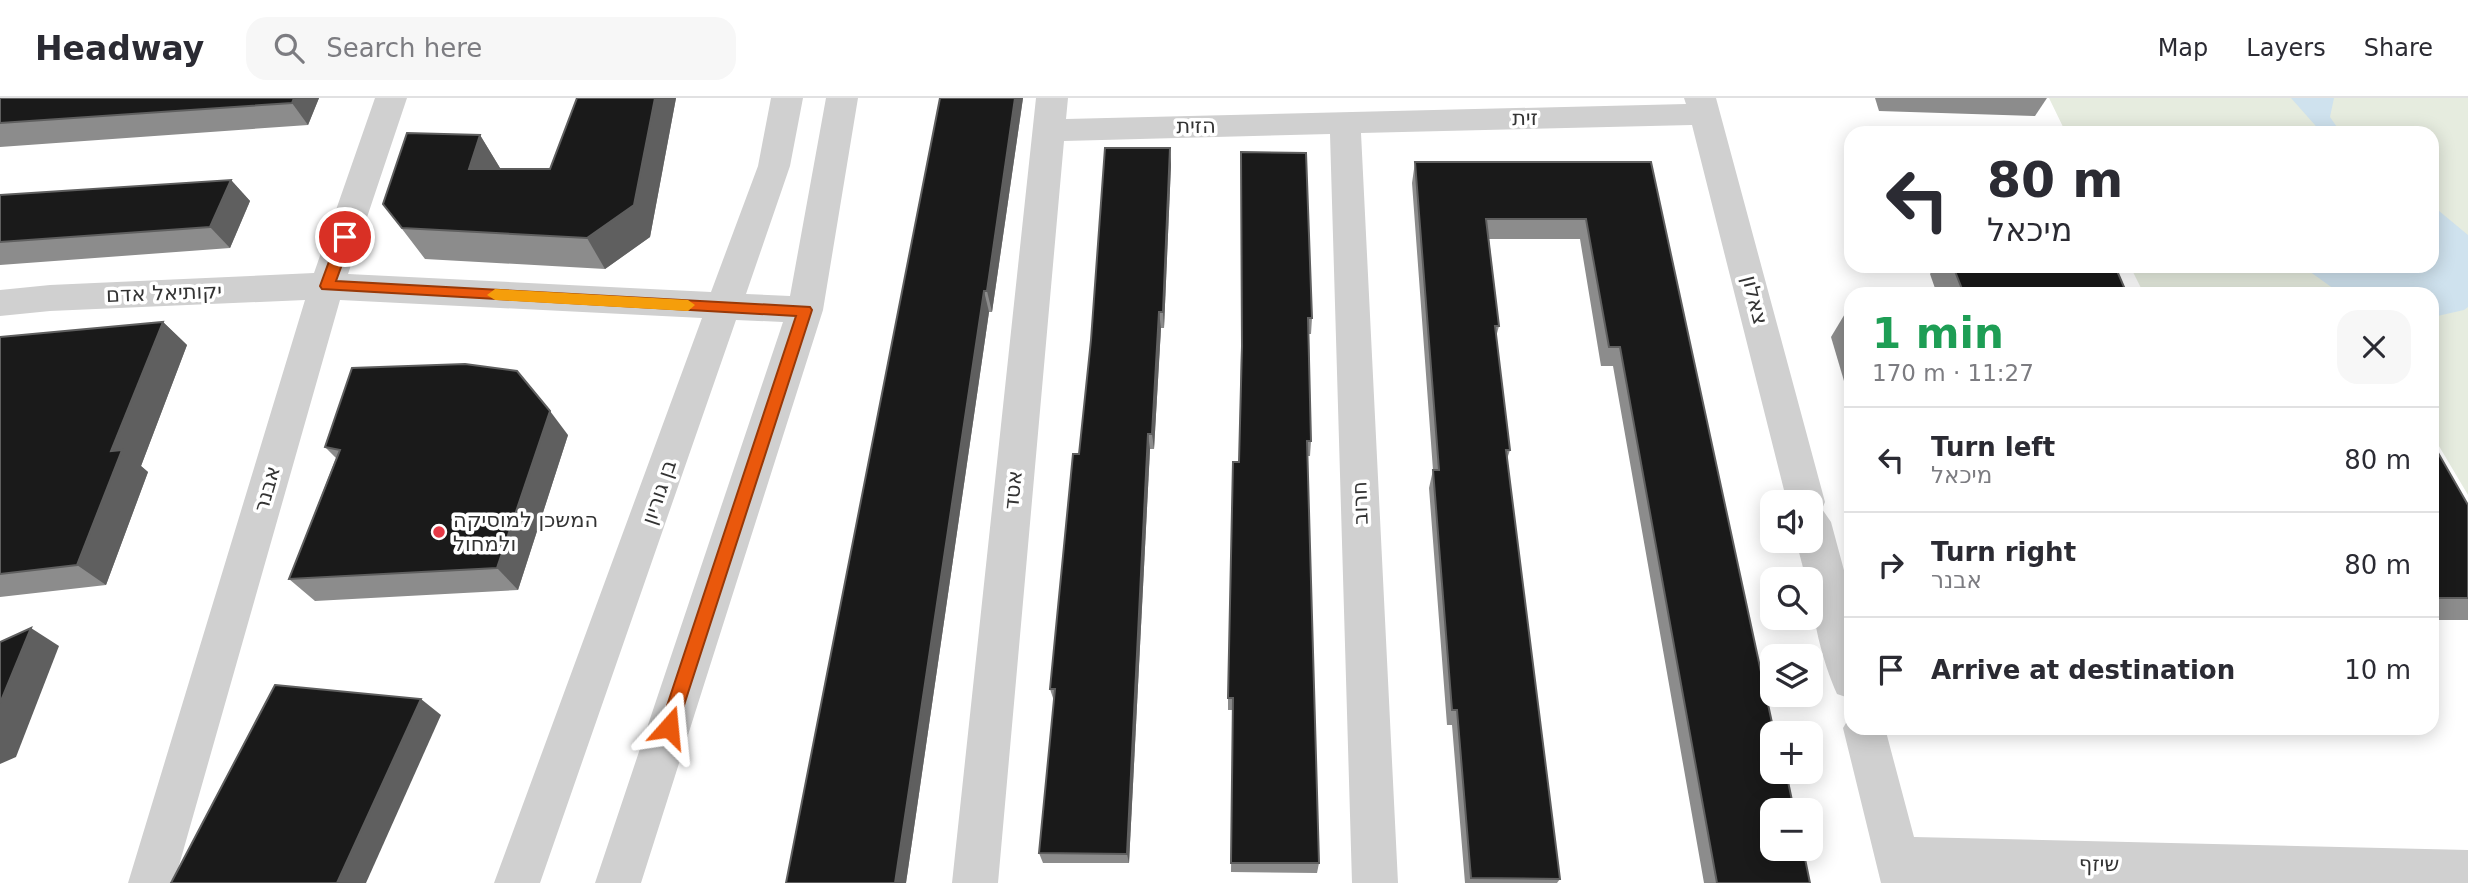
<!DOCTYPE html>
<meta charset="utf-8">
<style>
body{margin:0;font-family:"DejaVu Sans",Heebo,sans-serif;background:#f7f7f7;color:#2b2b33;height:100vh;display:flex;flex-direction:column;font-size:26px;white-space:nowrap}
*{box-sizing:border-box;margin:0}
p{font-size:23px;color:#7c7c81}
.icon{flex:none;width:38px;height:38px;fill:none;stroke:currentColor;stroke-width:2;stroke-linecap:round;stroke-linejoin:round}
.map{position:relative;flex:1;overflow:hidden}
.details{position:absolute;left:1844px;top:189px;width:595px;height:448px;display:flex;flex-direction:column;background:#fff;border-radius:21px;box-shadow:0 4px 18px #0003}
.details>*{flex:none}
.hud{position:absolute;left:1844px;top:28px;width:595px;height:147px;border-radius:21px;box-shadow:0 4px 18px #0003;background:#fff;color:#2b2b33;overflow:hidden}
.tools{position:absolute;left:1760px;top:392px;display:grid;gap:14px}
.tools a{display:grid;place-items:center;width:63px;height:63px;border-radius:14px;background:#fff;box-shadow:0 4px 18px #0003;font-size:35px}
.pin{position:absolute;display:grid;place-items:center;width:60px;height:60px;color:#fff;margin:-30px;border:4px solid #fff;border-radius:50%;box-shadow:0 2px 7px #0007}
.me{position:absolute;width:77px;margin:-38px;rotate:18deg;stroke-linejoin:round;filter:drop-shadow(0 0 5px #0008)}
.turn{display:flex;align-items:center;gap:24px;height:147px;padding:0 28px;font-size:32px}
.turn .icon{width:91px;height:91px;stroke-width:2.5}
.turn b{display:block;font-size:49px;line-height:60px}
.round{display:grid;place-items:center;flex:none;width:74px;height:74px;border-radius:21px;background:#f7f7f7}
.summary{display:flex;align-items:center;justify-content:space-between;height:119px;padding:0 28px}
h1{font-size:42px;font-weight:700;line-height:52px;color:#1e9e55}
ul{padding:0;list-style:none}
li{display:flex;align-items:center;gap:21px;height:105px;padding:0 28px;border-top:2px solid #e1e1e2}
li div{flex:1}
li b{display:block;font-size:26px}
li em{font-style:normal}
header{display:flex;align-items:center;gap:42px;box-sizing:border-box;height:98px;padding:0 35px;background:#fff;border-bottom:2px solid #e1e1e2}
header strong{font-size:33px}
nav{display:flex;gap:38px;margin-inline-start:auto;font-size:24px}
.search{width:490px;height:63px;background:#f7f7f7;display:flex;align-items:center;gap:18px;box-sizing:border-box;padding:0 24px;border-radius:21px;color:#7c7c81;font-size:26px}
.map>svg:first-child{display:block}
.green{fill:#e6ecdf}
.water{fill:#cfe2ee}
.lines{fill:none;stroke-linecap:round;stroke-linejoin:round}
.minor{fill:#d0d0d0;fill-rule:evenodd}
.wall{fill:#8c8c8c}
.shaded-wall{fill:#5f5f5f}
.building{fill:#1a1a1a;stroke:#5f5f5f;stroke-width:2}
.route{fill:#ea580c;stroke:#983908;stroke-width:2}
.slow{fill:#f59e0b}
.poi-dot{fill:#e63946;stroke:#fff;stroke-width:2.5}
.labels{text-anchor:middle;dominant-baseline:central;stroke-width:7;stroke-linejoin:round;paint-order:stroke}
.street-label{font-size:21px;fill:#333;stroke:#fff}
.poi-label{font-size:21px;fill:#333;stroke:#fff;text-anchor:start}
</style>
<header>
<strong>Headway</strong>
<div class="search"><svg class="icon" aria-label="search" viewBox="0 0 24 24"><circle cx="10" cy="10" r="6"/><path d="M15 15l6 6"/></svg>Search here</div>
<nav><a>Map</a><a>Layers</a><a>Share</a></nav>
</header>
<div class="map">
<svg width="2468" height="785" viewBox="0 0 2468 785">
<rect width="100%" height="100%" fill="#fff"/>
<polygon class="green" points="2049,0 2468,0 2468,397 2433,338 2432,196 2144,196 2130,168 2432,168 2432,35 2066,35"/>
<g class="water">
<polygon points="2291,0 2334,0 2330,19 2341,35 2322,35"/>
<polygon points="2433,108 2468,137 2468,209 2464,212 2433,219 2432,196 2341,196 2302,168 2432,168"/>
</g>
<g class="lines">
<g class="minor">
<polygon points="375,0 407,0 348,176 711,194 758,68 771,0 803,0 790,68 746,196 790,198 826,0 858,0 823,212 641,785 595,785 783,224 736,222 540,785 494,785 702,220 340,202 174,785 128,785 305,202 50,213 0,218 0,192 50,187 314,175"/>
<path d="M 1036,0 L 1068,0 L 1066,21 L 1686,6 L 1684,0 L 1716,0 L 1825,404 L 1822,411 L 1831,424 L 1852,502 L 1852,601 L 1837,596 C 1822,562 1811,518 1811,481 L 1806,481 L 1796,443 L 1811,443 L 1811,404 L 1787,404 L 1692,27 L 1361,35 L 1398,785 L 1352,785 L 1330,36 L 1064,43 L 998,785 L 952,785 Z"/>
<polygon points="1852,615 1852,630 1885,630 1914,739 2468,752 2468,785 1881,785 1843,630"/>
</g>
</g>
<g class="wall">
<polygon points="0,0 319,0 308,27 0,49"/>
<polygon points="577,0 676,0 650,139 605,171 425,161 383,106 480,37 500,70 500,71 550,71"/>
<polygon points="940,0 1023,0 992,214 989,214 906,785"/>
<polygon points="1875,0 2047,0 2035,18 1879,13"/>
<polygon points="1170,50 1171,67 1164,230 1161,230 1154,351 1150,351 1129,765 1043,765 1039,755 1054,603 1050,591 1079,356"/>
<polygon points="1241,54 1312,220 1311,236 1309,236 1311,343 1310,358 1307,358 1319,765 1317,775 1231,774 1233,612 1228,612 1228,600 1239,364 1241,253"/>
<polygon points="1415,64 1651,64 1774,634 1810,785 1704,785 1613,268 1601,268 1580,141 1489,141 1499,228 1496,239 1510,352 1507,361 1560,781 1557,785 1465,785 1452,627 1447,627 1429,390 1433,372 1412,85"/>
<polygon points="231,82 250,103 230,150 0,167 0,97"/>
<polygon points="1935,168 2115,168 2127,196 1937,196 1930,176"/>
<polygon points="1846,214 1852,214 1852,310 1831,239"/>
<polygon points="163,224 187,247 141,368 148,374 106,487 0,499 0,239"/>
<polygon points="568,337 518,492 315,503 289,481 336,360 325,349"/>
<polygon points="2432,346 2468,407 2468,522 2432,522"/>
</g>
<g class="shaded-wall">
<polygon points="294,0 319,0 308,27 292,5"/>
<polygon points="655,0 676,0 650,139 605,171 587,140"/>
<polygon points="1015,0 1023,0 992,214 987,193"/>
<polygon points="480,37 500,70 490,103 469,71"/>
<polygon points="1170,50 1171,67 1164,230 1163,214"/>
<polygon points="231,82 250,103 230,150 210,129"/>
<polygon points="984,193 989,214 906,785 895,785"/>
<polygon points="1159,214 1161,230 1154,351 1152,336"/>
<polygon points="163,224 187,247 141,368 148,374 106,487 77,467 111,353"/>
<polygon points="550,313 568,337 518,492 497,470"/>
<polygon points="1148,336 1150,351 1129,765 1127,756"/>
<polygon points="31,530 59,548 16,659 0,666 0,605"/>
<polygon points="421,601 441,617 366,785 337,785"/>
</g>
<g class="building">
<polygon points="0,0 294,0 292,5 0,25"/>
<polygon points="577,0 655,0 634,107 587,140 402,130 383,106 407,35 480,37 469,71 550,71"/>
<polygon points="940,0 1015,0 987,193 984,193 895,785 786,785"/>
<polygon points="1105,50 1170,50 1163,214 1159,214 1152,336 1148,336 1127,756 1039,755 1055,591 1050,591 1073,356 1079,356 1091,242"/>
<polygon points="1241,54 1306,55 1312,220 1308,220 1311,343 1307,343 1319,765 1231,765 1233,600 1228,600 1233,364 1239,364 1242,248"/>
<polygon points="1415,64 1651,64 1774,634 1777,634 1777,635 1773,635 1773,674 1786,674 1794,712 1773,712 1773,751 1803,751 1810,785 1717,785 1620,249 1609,249 1586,121 1486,121 1499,228 1495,228 1510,352 1506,352 1560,781 1471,780 1457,612 1452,612 1433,372 1439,372"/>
<polygon points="231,82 210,129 0,144 0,97"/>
<polygon points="1953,168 2115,168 2127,196 1964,196"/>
<polygon points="1846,214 1852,214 1852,232"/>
<polygon points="163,224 111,353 122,352 77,467 0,476 0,239"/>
<polygon points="465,266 517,273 550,313 497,470 289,481 340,352 325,349 352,270"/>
<polygon points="2433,346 2468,407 2468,500 2432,500"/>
<polygon points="31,530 0,605 0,544"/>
<polygon points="275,587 421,601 337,785 171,785"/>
</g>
<polygon class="route" points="345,134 352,139 336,183 810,209 812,212 675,635 669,637 663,635 660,629 796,218 322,191 320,188 338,139"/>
<polygon class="slow" points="495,191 688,202 695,207 688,213 495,202 487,197"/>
<circle class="poi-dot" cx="439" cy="434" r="7"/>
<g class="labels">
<g class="street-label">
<text transform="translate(1525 20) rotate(-1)">זית</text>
<text transform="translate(1196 28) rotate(-1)">הזית</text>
<text transform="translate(164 195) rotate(-2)">יקותיאל אדם</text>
<text transform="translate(1755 202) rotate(76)">צאלון</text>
<text transform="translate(267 391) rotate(-74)">אבנר</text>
<text transform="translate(1013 392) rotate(-84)">אטד</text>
<text transform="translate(659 394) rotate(-71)">בן גוריון</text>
<text transform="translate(1360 405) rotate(-92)">חרוב</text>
<text transform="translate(2099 766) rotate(1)">שיזף</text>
</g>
<g class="poi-label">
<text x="453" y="422">המשכן למוסיקה<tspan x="453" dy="24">ולמחול</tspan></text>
</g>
</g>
</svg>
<div class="tools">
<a><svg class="icon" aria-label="sound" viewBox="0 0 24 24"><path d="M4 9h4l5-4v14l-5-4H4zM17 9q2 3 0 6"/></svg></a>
<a><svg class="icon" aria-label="search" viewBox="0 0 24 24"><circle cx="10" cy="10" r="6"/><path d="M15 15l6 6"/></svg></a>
<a><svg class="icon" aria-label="layers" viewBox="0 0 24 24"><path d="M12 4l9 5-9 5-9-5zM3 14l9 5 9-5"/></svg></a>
<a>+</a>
<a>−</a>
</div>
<div class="pin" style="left:345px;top:139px;background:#d93025"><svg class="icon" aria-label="arrive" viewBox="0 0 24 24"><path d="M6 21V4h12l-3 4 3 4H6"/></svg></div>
<svg class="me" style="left:669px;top:629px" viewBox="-20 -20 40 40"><path d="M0-17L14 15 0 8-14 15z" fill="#ea580c" stroke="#fff" stroke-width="4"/></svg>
<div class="hud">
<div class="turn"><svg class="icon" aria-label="left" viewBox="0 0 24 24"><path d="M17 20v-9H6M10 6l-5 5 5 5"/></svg><div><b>80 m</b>מיכאל</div></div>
</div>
<section class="details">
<div class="summary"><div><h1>1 min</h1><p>170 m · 11:27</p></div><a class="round"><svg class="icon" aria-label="close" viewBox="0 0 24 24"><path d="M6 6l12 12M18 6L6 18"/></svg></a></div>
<ul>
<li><svg class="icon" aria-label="left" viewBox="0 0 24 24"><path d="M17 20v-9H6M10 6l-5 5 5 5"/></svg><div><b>Turn left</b><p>מיכאל</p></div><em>80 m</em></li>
<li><svg class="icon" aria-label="right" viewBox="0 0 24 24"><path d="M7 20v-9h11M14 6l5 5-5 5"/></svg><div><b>Turn right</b><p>אבנר</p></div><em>80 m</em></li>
<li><svg class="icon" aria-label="arrive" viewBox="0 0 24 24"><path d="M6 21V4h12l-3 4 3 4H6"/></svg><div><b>Arrive at destination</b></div><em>10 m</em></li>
</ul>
</section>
</div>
